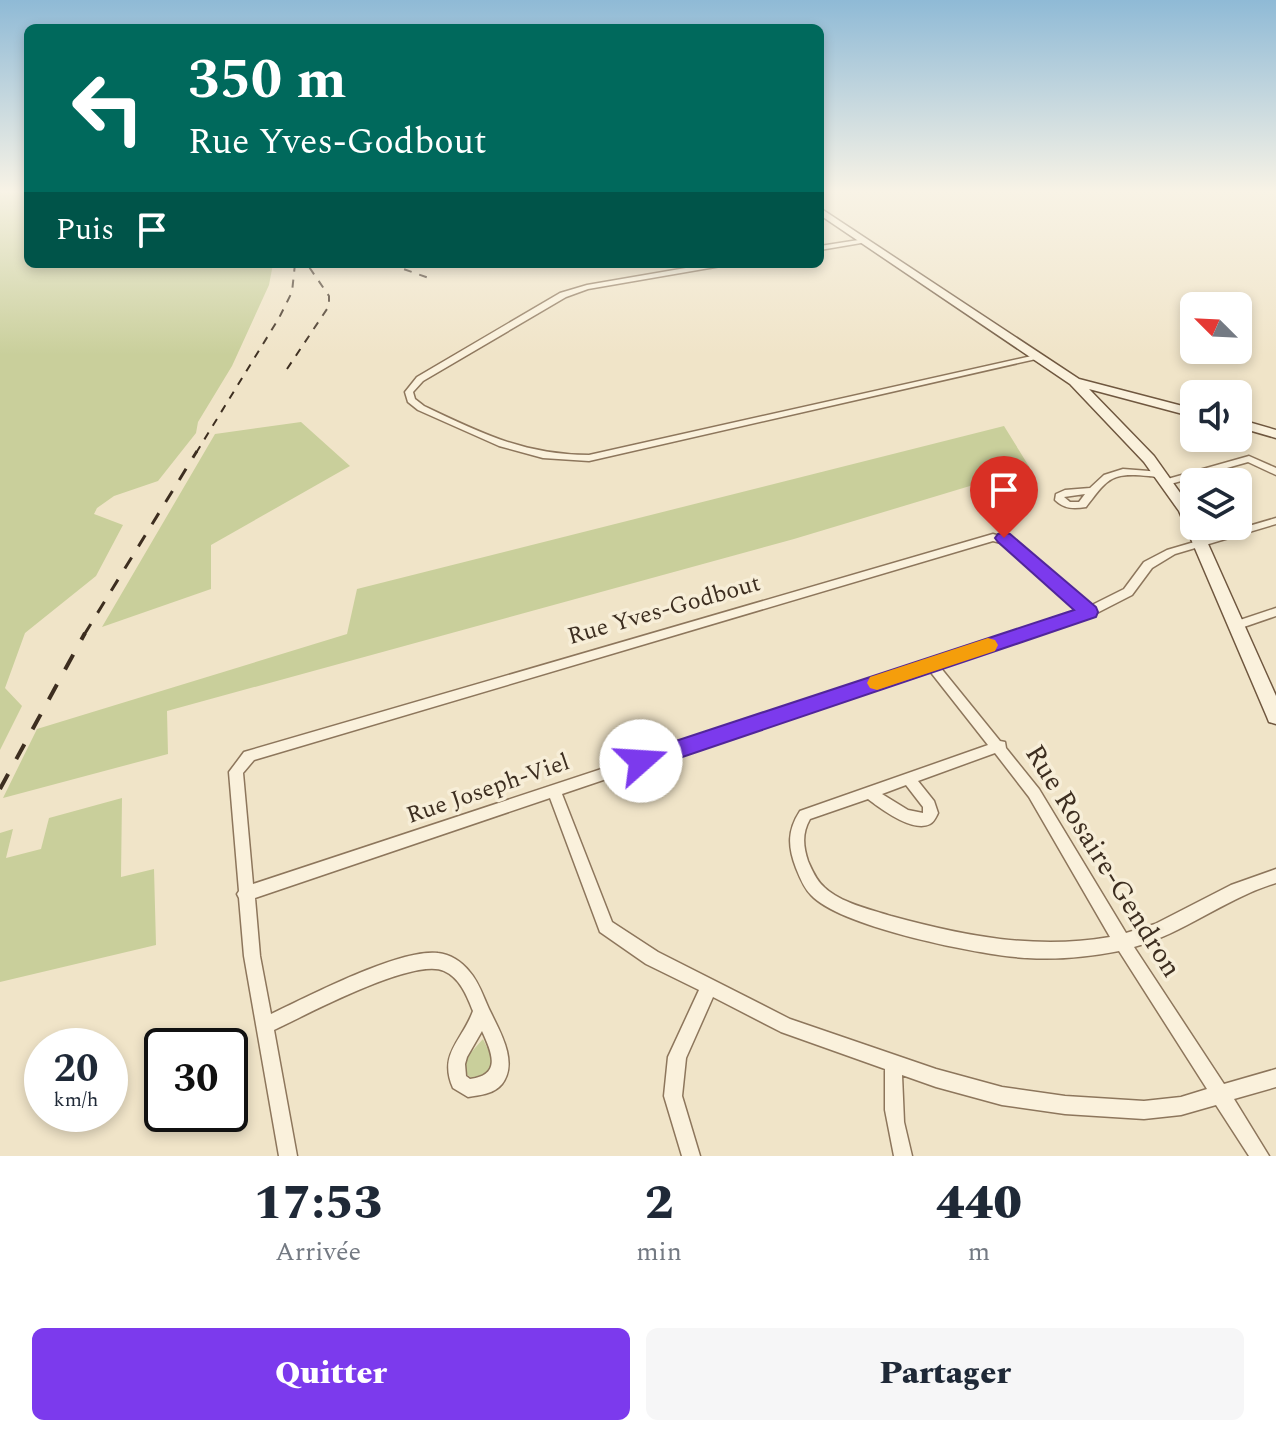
<!DOCTYPE html>
<html lang="fr">
<meta charset="utf-8">
<style>
body{margin:0;font-family:Spectral,serif;background:#f6f6f7;color:#1f2937;height:100vh;display:flex;flex-direction:column;font-size:30px;white-space:nowrap}
*{box-sizing:border-box;margin:0}
p{font-size:26px;color:#747a83}
.icon{flex:none;width:44px;height:44px;fill:none;stroke:currentColor;stroke-width:2;stroke-linecap:round;stroke-linejoin:round}
.map{position:relative;height:1156px;overflow:hidden}
.side{display:flex;flex-direction:column;background:#fff;flex:1}
.side>*{flex:none}
.banner{position:absolute;left:24px;top:24px;width:800px;height:244px;border-radius:12px;box-shadow:0 4px 12px #0003;background:#00695c;color:#fff;overflow:hidden}
.needle{width:52px;rotate:294deg}
.fabs{position:absolute;left:1180px;top:292px;display:grid;gap:16px}
.fabs a{display:grid;place-items:center;width:72px;height:72px;border-radius:12px;background:#fff;box-shadow:0 4px 12px #0003;font-size:40px}
.speed{position:absolute;left:24px;top:1028px;display:flex;gap:16px;font-size:40px;font-weight:700;text-align:center}
.speed>*{display:grid;place-content:center;width:104px;height:104px;border-radius:50%;background:#fff;box-shadow:0 4px 12px #0003;line-height:1}
.speed small{font-size:20px;font-weight:400}
.speed .limit{border:4px solid #111;border-radius:12px;background:#fff;color:#111}
.pin{position:absolute;display:grid;place-items:center;width:68px;height:68px;color:#fff;margin:-82px -34px;border-radius:50% 50% 50% 0;rotate:-45deg;box-shadow:0 0 8px #0007}
.pin .icon{rotate:45deg}
.me{position:absolute;width:88px;margin:-44px;rotate:71deg;stroke-linejoin:round;filter:drop-shadow(0 0 6px #0008)}
.turn{display:flex;align-items:center;gap:28px;height:168px;padding:0 32px;font-size:36px}
.turn .icon{width:104px;height:104px;stroke-width:2.5}
.turn b{display:block;font-size:56px;line-height:68px}
.then{display:flex;align-items:center;height:76px;padding:0 32px;background:#0003;gap:16px;font-size:30px}
.eta{display:flex;justify-content:space-evenly;align-items:center;height:136px;text-align:center}
.eta b{font-size:48px;font-weight:800;line-height:56px}
.button{display:flex;gap:16px;margin-top:auto;padding:16px 32px}
.button a{flex:1;height:92px;border-radius:12px;background:#7c3aed;color:#fff;font-size:32px;font-weight:800;line-height:92px;text-align:center}
.button a+a{background:#f6f6f7;color:#1f2937}
.map>svg:first-child{display:block}
.green{fill:#c9cf9b}
.lines{fill:none;stroke-linecap:round;stroke-linejoin:round}
.street-casing{stroke:#8d765c;stroke-width:3}
.secondary-casing{stroke:#6f573f;stroke-width:3}
.street{fill:#faf1dc;fill-rule:evenodd}
.secondary{fill:#faf1dc;fill-rule:evenodd}
.rail-far2{stroke:#3d2e20;stroke-width:2;stroke-dasharray:8 8;stroke-linecap:butt}
.rail-far1{stroke:#3d2e20;stroke-width:3;stroke-dasharray:13 13;stroke-linecap:butt}
.rail{stroke:#3d2e20;stroke-width:4;stroke-dasharray:17 17;stroke-linecap:butt}
.route{fill:#7c3aed;stroke:#51269a;stroke-width:2}
.slow{fill:#f59e0b}
.labels{text-anchor:middle;dominant-baseline:central;stroke-width:7;stroke-linejoin:round;paint-order:stroke}
.street-label{font-size:24px;fill:#3d2e20;stroke:#f7eed8}
.near-street-label{font-size:28px;fill:#3d2e20;stroke:#f7eed8}
</style>
<div class="map">
<svg width="1276" height="1156" viewBox="0 0 1276 1156">
<rect width="100%" height="100%" fill="#f0e4c8"/>
<g class="green">
<polygon points="0,193 28,193 28,264 273,264 269,285 232,366 198,422 196,433 158,481 114,496 97,508 94,514 123,525 96,576 25,633 5,688 22,706 0,750"/>
<polygon points="301,422 350,466 211,545 211,589 102,627 215,434"/>
<polygon points="1004,426 1030,468 794,539 167,711 168,754 3,798 37,729 347,634 357,589"/>
<polygon points="122,798 121,877 154,869 156,945 0,982 0,833 13,829 6,858 41,849 49,818"/>
<polygon points="483,1039 493,1060 490,1072 474,1080 464,1072 466,1058"/>
</g>
<g class="lines">
<g class="street-casing">
<g id="street">
<polygon points="865,239 867,240 867,242 820,250 820,246"/>
<path d="M 709,264 L 724,264 L 721,266 L 588,289 L 566,297 L 423,381 L 413,392 L 415,399 L 424,406 C 481,433 524,455 589,455 L 1036,355 L 1040,357 L 1036,359 L 589,461 L 543,458 L 499,446 L 418,410 L 408,402 L 405,392 L 417,377 L 560,293 L 587,285 Z"/>
<polygon points="1249,456 1276,468 1276,475 1248,462 1167,485 1162,482 1164,480"/>
<path d="M 1123,469 L 1162,472 L 1167,475 C 1160,478 1157,477 1149,476 C 1111,472 1108,478 1086,507 C 1074,509 1064,509 1055,500 L 1056,494 L 1065,490 L 1090,488 L 1104,475 ZM 1085,494 L 1079,502 L 1070,502 L 1064,497 Z"/>
<path d="M 1276,518 L 1276,524 L 1175,554 L 1152,568 L 1132,595 L 1093,615 L 940,667 L 1000,741 L 1005,742 L 1006,748 L 1039,789 L 1126,933 L 1155,924 L 1231,885 L 1276,869 L 1276,883 C 1226,898 1185,933 1134,947 L 1224,1084 L 1276,1069 L 1276,1087 L 1234,1099 L 1269,1156 L 1249,1156 L 1216,1105 L 1181,1115 L 1144,1119 L 1065,1114 L 1002,1105 L 936,1087 L 902,1075 L 904,1122 L 912,1156 L 894,1156 L 885,1110 L 885,1069 L 781,1032 L 713,997 L 686,1058 L 682,1096 L 700,1156 L 682,1156 L 664,1096 L 668,1057 L 699,990 L 646,964 L 600,932 L 550,798 L 255,898 L 260,956 L 271,1014 C 307,997 400,948 438,953 C 450,954 462,962 469,971 C 479,982 483,996 489,1009 C 499,1030 519,1062 502,1084 C 494,1094 480,1095 468,1097 L 453,1088 C 438,1054 462,1041 473,1011 C 467,996 460,978 444,971 C 414,957 306,1015 274,1030 L 297,1156 L 279,1156 L 244,956 L 239,898 L 237,894 L 239,891 L 229,772 L 244,752 L 993,534 L 1017,541 L 1090,606 L 1124,589 L 1144,562 L 1167,550 ZM 993,541 L 1009,545 L 1080,611 L 253,884 L 243,773 L 254,760 ZM 929,670 L 988,745 L 800,811 C 787,831 788,847 796,868 C 800,878 804,888 811,895 C 840,927 983,956 1027,958 C 1058,960 1088,957 1119,951 L 1207,1089 L 1181,1097 L 1144,1101 L 1065,1096 L 1002,1087 L 936,1069 L 790,1019 L 658,952 L 612,922 L 562,794 ZM 995,753 L 1029,797 L 1110,937 C 1035,950 964,936 891,916 C 869,909 841,903 824,887 C 816,880 812,870 808,861 C 803,846 802,833 810,819 L 868,799 C 881,809 913,833 930,824 C 934,822 936,817 938,813 L 934,801 L 918,781 ZM 906,785 L 923,807 L 923,813 L 908,810 L 882,794 ZM 482,1031 C 492,1053 502,1075 470,1079 L 466,1076 L 465,1064 L 467,1057 Z"/>
<polygon points="1276,608 1276,616 1238,629 1234,628 1232,625 1234,622"/>
</g>
</g>
<g class="secondary-casing">
<g id="secondary">
<polygon points="820,208 1079,379 1194,409 1194,417 1089,389 1154,456 1193,511 1194,526 1200,526 1276,696 1276,724 1269,722 1267,717 1179,511 1144,462 1070,384 820,215"/>
<polygon points="1238,419 1276,430 1276,438 1238,427"/>
</g>
</g>
<use href="#street" class="street"/>
<use href="#secondary" class="secondary"/>
<g class="rail-far2">
<polyline points="389,264 429,278"/>
<polyline points="287,369 329,306 329,296 307,264"/>
<polyline points="196,453 279,318 292,292 295,264"/>
</g>
<polyline class="rail-far1" points="84,635 197,451"/>
<polyline class="rail" points="0,789 85,633"/>
</g>
<linearGradient id="sky" x2="0" y2="1"><stop stop-color="#8fbad6"/><stop offset="0.54" stop-color="#f8f3e6"/><stop offset="1" stop-color="#f8f3e6" stop-opacity="0"/></linearGradient>
<rect width="1276" height="355" fill="url(#sky)"/>
<polygon class="route" points="1004,533 1010,534 1096,607 1098,612 1096,617 641,771 633,768 630,761 633,755 1074,610 998,542 995,538 998,534"/>
<polygon class="slow" points="988,638 995,640 998,645 995,651 877,690 870,688 867,683 870,677"/>
<g class="labels">
<g class="street-label">
<text transform="translate(664 610) rotate(-16)">Rue Yves-Godbout</text>
<text transform="translate(488 789) rotate(-19)">Rue Joseph-Viel</text>
</g>
<g class="near-street-label">
<text transform="translate(1103 861) rotate(58)">Rue Rosaire-Gendron</text>
</g>
</g>
</svg>
<div class="fabs">
<a><svg class="needle" viewBox="-14 -14 28 28"><path d="M0-13l5 13h-10z" fill="#e53935"/><path d="M0 13l5-13h-10z" fill="#747a83"/></svg></a>
<a><svg class="icon" aria-label="sound" viewBox="0 0 24 24"><path d="M4 9h4l5-4v14l-5-4H4zM17 9q2 3 0 6"/></svg></a>
<a><svg class="icon" aria-label="layers" viewBox="0 0 24 24"><path d="M12 4l9 5-9 5-9-5zM3 14l9 5 9-5"/></svg></a>
</div>
<div class="speed"><div>20<small>km/h</small></div><div class="limit">30</div></div>
<div class="pin" style="left:1004px;top:538px;background:#d93025"><svg class="icon" aria-label="arrive" viewBox="0 0 24 24"><path d="M6 21V4h12l-3 4 3 4H6"/></svg></div>
<svg class="me" style="left:641px;top:761px" viewBox="-20 -20 40 40"><circle r="19" fill="#fff"/><path d="M0-13L10 11 0 6-10 11z" fill="#7c3aed"/></svg>
<div class="banner">
<div class="turn"><svg class="icon" aria-label="left" viewBox="0 0 24 24"><path d="M17 20v-9H6M10 6l-5 5 5 5"/></svg><div><b>350 m</b>Rue Yves-Godbout</div></div>
<div class="then">Puis<svg class="icon" aria-label="arrive" viewBox="0 0 24 24"><path d="M6 21V4h12l-3 4 3 4H6"/></svg></div>
</div>
</div>
<section class="side">
<div class="eta">
<div><b>17:53</b><p>Arrivée</p></div>
<div><b>2</b><p>min</p></div>
<div><b>440</b><p>m</p></div>
</div>
<div class="button"><a>Quitter</a><a>Partager</a></div>
</section>
